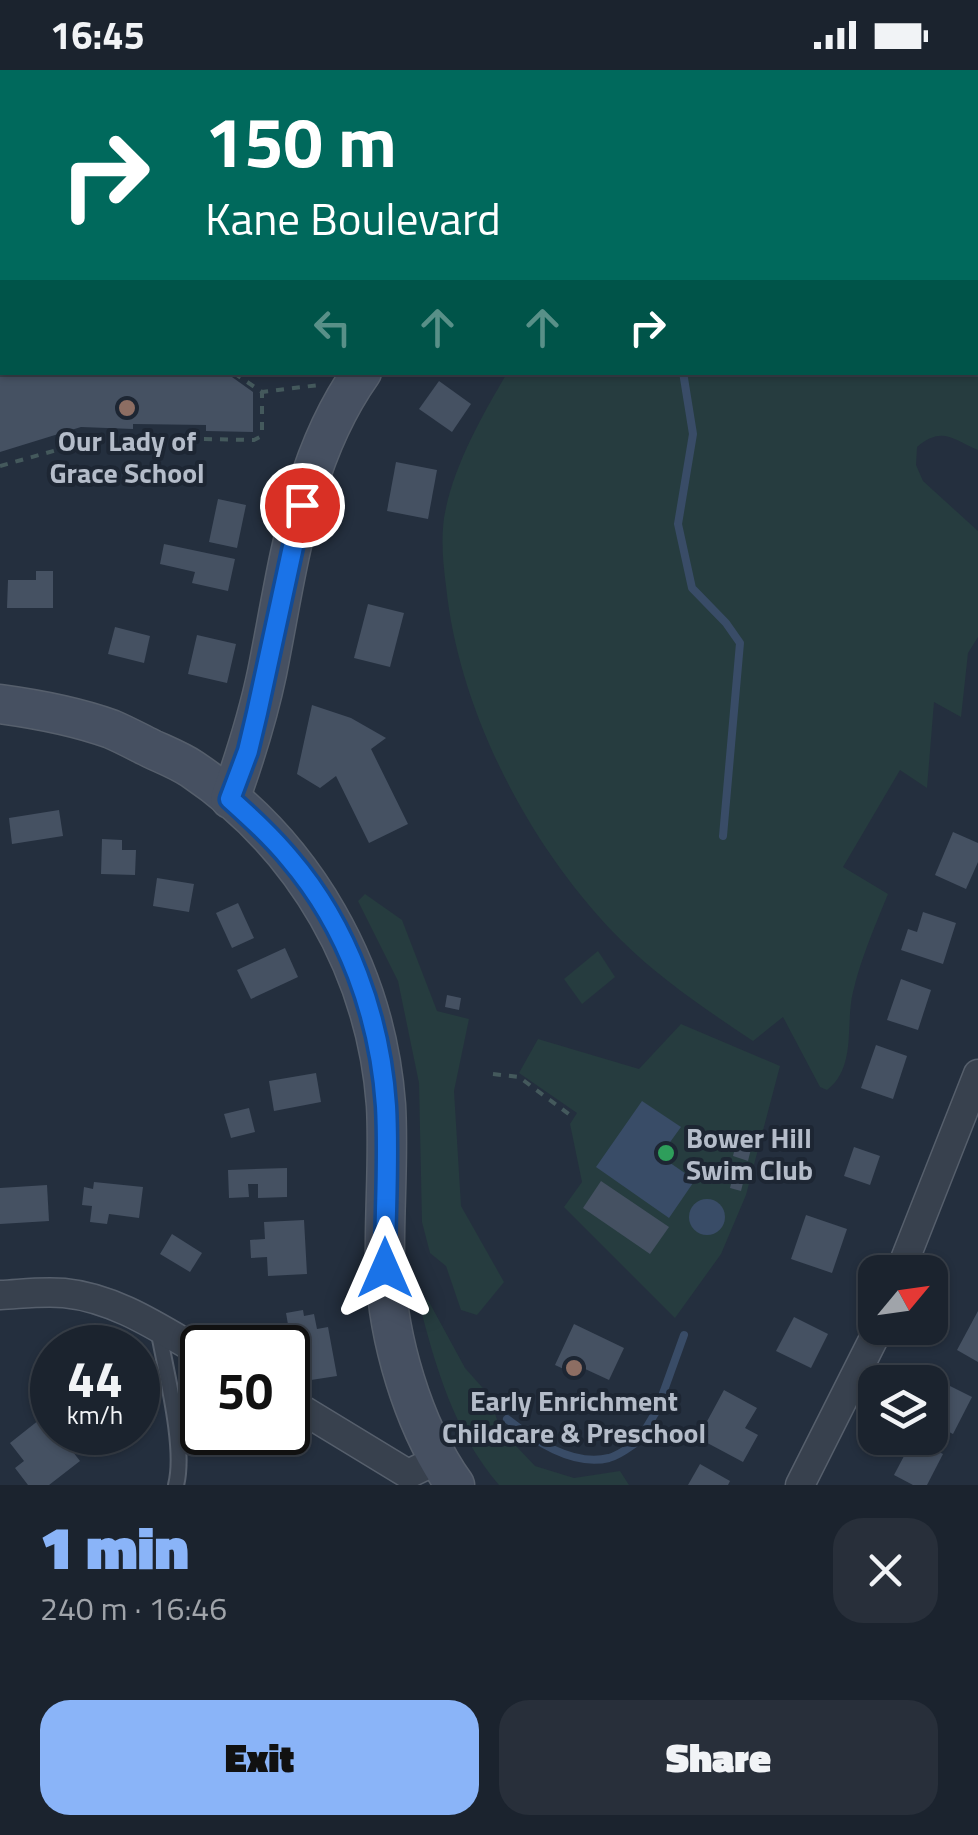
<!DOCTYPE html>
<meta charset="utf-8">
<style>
body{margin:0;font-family:"Titillium Web",sans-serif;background:#282f3a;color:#f1f3f6;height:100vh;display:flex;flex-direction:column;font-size:38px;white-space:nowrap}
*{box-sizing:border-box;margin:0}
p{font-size:32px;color:#a0a4aa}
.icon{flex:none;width:55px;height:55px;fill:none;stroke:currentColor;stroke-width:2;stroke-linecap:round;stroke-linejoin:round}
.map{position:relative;height:1415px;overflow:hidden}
.sheet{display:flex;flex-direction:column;background:#1b232e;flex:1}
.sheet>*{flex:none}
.hud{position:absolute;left:0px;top:0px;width:980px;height:305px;box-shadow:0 2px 8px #0004,0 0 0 2px #39404a;background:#00695c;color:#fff;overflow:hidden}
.needle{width:65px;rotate:61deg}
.controls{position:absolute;left:858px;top:1185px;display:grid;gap:20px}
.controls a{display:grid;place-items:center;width:90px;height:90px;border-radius:20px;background:#1b232e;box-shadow:0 2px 8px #0004,0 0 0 2px #39404a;font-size:50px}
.speed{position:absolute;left:30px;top:1255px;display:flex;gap:20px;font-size:50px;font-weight:700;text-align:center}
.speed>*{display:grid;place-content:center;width:130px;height:130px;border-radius:50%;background:#1b232e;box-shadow:0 2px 8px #0004,0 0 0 2px #39404a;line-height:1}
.speed small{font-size:25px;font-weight:400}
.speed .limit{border:5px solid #111;border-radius:15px;background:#fff;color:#111}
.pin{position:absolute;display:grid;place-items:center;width:85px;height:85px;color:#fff;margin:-42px;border:5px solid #fff;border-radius:50%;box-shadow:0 2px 10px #0007}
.me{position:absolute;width:110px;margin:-55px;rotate:0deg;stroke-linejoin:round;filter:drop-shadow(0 0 8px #0008)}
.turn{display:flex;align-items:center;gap:35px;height:210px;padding:0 40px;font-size:45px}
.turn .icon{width:130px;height:130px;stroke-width:2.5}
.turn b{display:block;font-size:70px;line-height:85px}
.lanes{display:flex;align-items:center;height:95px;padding:0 40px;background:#0003;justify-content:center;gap:50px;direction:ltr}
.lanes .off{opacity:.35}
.round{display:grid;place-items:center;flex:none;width:105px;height:105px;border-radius:30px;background:#282f3a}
.overview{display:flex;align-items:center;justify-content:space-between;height:170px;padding:0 40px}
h1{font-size:60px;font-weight:800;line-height:75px;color:#8ab4f8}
.action{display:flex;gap:20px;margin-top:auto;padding:20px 40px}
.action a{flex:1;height:115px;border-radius:30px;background:#8ab4f8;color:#111;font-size:40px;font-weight:800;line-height:115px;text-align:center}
.action a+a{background:#282f3a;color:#f1f3f6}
.status{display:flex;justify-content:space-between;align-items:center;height:70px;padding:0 50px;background:#1b232e;direction:ltr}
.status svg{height:28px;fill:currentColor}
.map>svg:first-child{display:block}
.green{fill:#263c3f}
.water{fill:#394c67}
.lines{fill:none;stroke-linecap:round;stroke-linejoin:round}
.stream{stroke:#394c67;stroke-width:8}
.building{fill:#455162}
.lane-casing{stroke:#565f6c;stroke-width:18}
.street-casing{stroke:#565f6c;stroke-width:31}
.secondary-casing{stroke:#565f6c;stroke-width:41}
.path{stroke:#44595c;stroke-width:4;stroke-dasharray:8 8;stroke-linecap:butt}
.lane{stroke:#38414e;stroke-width:14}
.street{stroke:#38414e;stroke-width:28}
.secondary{stroke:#465061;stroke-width:38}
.route-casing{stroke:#114b97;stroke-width:25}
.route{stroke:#1a73e8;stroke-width:18}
.education-dot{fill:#8d6e63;stroke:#1d2633;stroke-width:4}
.leisure-dot{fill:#2e9e5b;stroke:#1d2633;stroke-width:4}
.labels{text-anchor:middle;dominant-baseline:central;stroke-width:8;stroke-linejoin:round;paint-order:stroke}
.poi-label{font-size:28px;font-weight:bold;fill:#b4bcc9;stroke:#1d2633}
</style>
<div class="status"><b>16:45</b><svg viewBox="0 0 49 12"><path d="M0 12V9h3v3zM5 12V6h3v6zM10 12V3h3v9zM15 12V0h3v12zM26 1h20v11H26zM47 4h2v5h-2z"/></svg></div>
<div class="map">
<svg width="978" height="1415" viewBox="0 0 978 1415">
<rect width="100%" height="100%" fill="#242f3e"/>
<g class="green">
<path d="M 694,0 L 978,0 L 978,380 C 952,369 942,356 917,377 L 916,395 L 923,411 L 978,461 L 978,567 L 968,583 L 961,647 L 934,632 L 927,718 L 900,700 L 843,797 L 888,824 C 875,856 861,888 853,922 C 845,954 857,997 827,1020 L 820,1017 L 783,947 L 753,971 C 708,941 659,908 621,870 C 531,780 459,643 446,516 C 443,493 441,471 444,448 C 453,396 481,348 507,303 L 978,302 L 978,2 L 692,2 Z"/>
<polygon points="365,824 402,850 437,941 469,949 454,1021 461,1136 504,1212 477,1245 461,1240 446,1196 430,1183 422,1152 419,1013 398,911 358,831"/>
<polygon points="598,881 615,907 582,934 564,909"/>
<polygon points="681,954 780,996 746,1125 721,1184 675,1248 564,1137 582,1112 570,1054 577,1043 519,1003 538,969 639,999"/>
<path d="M 428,1230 L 465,1298 L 489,1325 L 500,1359 L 535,1396 L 574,1408 L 620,1401 L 629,1415 L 499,1415 C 455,1364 435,1296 419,1232 Z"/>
</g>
<g class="water">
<polygon points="642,1031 681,1057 660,1086 695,1110 669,1148 596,1097"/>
<circle cx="707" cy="1147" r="18"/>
</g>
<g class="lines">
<g class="stream">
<polyline points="932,2 933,0"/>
<polyline points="683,302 693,364 678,454 692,518 726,553 740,573 723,766"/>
<path d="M 507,1349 C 534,1370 572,1397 609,1388 C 620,1385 628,1378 637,1372"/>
<polyline points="642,1365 657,1340 684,1265"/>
</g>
</g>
<g class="building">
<polygon points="0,302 225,302 253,322 253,362 206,361 206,355 133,354 133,359 81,357 0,382"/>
<polygon points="439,311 471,334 452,362 419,339"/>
<polygon points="396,392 437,400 428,449 387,441"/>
<polygon points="218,429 246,435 237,478 209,472"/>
<polygon points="164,474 235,489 228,521 192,513 195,502 160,494"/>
<polygon points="36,501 53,501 53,538 7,538 8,510 36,510"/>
<polygon points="368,534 404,543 390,597 354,588"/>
<polygon points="115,557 150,566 144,593 108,584"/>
<polygon points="197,565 236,574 227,613 188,604"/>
<polygon points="312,635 351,648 386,668 371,679 408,754 369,773 336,706 320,718 297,704"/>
<polygon points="59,740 63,766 12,774 9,748"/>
<polygon points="953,762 978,773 978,792 966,819 935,805"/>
<polygon points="102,769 122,770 122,780 136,780 135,805 101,804"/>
<polygon points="157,808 194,814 189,842 153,836"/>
<polygon points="238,833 254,868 232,878 216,843"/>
<polygon points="923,842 956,853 943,894 901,880 908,859 917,862"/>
<polygon points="285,878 298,907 251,929 237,900"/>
<polygon points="901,909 931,920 918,960 887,950"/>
<polygon points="447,925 461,928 459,940 445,937"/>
<polygon points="876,975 907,986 893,1029 861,1018"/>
<polygon points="316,1003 321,1032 274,1041 269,1011"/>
<polygon points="249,1038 255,1062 231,1068 224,1044"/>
<polygon points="737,1070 752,1075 748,1091 733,1086"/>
<polygon points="854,1077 880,1086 870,1115 844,1106"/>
<polygon points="287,1098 287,1127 258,1128 258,1114 248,1114 249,1127 229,1128 228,1100"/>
<polygon points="734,1102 745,1105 741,1121 730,1118"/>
<polygon points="601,1111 669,1157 650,1184 583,1138"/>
<polygon points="94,1112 143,1117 139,1148 109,1144 107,1154 90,1152 92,1136 82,1135 84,1117 93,1119"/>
<polygon points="47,1115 49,1151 0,1154 0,1118"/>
<polygon points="806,1145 847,1159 832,1203 791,1189"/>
<polygon points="304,1150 307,1204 268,1206 267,1187 251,1188 250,1170 265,1169 264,1152"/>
<polygon points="172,1164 202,1183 190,1202 160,1184"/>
<polygon points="303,1240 304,1246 314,1244 317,1259 328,1257 337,1306 298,1312 286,1243"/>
<polygon points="978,1241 978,1292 957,1280"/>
<polygon points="794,1247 828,1264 811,1298 776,1281"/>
<polygon points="574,1254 624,1278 609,1310 583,1298 579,1306 555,1295"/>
<polygon points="946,1314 972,1327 953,1364 930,1352 930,1343"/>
<polygon points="724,1320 757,1338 745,1358 758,1365 743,1392 698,1368"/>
<polygon points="39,1350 53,1369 59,1364 80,1391 49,1415 28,1415 15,1398 24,1391 10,1373"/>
<polygon points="913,1369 943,1384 927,1415 913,1415 894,1405"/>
<polygon points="700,1394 730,1411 728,1415 688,1415"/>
</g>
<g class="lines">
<g class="lane-casing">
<g id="lane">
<polyline points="371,0 375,2"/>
<path d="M 158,1258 C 165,1299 186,1377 176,1415"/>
</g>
</g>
<g class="street-casing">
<g id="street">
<polyline points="900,1202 978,1004"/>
<path d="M 0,1225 C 21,1224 43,1221 64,1223 C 115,1228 159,1258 202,1283"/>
<polyline points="288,1331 408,1404 437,1390"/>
<polyline points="800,1415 879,1258"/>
</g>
</g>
<g class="secondary-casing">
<g id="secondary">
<polyline points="552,2 553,0"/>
<path d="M 0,634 C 37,639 75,646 111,659 C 125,665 138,672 152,679 C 165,685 180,691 192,699 C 305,775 376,900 386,1035 C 389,1088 384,1141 385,1194 C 387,1267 413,1356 455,1415"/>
<path d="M 230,729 C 245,687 258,646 267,603 C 288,499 299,391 362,302"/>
</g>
</g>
<g class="path">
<polyline points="234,303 262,322 319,315"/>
<polyline points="0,396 103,367 254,370 260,367 262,361 262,322"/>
<polyline points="493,1004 519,1007 574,1048"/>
</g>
<use href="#lane" class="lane"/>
<use href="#street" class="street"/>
<use href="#secondary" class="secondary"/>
</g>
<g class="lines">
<g class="route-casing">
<path id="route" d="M 302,435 L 257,643 L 248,681 L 230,729 C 251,748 272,767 290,789 C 348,857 380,947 386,1036 C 389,1089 385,1144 385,1198"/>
</g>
<use href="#route" class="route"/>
</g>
<g class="education-dot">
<circle cx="127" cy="338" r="10"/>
<circle cx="574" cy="1298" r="10"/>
</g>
<circle class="leisure-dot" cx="666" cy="1083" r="10"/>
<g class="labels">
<g class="poi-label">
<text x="127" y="370">Our Lady of<tspan x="127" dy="32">Grace School</tspan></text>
<text x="686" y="1067" text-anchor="start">Bower Hill<tspan x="686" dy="32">Swim Club</tspan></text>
<text x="574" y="1330">Early Enrichment<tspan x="574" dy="32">Childcare &amp; Preschool</tspan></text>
</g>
</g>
</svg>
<div class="controls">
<a><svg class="needle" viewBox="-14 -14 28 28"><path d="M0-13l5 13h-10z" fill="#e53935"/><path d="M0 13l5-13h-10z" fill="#a0a4aa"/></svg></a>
<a><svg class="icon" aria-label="layers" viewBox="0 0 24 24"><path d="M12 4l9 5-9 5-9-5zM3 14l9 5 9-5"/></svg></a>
</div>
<div class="speed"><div>44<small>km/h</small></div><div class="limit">50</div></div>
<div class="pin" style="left:302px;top:435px;background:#d93025"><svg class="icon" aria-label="arrive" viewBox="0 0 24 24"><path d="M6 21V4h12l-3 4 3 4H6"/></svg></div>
<svg class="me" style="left:385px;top:1198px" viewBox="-20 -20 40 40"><path d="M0-17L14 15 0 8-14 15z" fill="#1a73e8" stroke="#fff" stroke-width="4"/></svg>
<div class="hud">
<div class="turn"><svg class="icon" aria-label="right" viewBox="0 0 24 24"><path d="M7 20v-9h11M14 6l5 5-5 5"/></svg><div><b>150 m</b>Kane Boulevard</div></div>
<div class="lanes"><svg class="icon off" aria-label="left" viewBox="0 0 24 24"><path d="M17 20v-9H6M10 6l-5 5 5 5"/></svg><svg class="icon off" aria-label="ahead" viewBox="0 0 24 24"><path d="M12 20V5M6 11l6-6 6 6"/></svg><svg class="icon off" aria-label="ahead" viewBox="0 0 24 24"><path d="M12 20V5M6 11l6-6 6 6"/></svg><svg class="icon" aria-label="right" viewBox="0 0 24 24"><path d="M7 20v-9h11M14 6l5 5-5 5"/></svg></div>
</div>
</div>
<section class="sheet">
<div class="overview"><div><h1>1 min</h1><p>240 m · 16:46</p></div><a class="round"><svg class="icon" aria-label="close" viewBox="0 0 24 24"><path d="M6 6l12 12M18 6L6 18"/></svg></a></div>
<div class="action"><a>Exit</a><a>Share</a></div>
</section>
